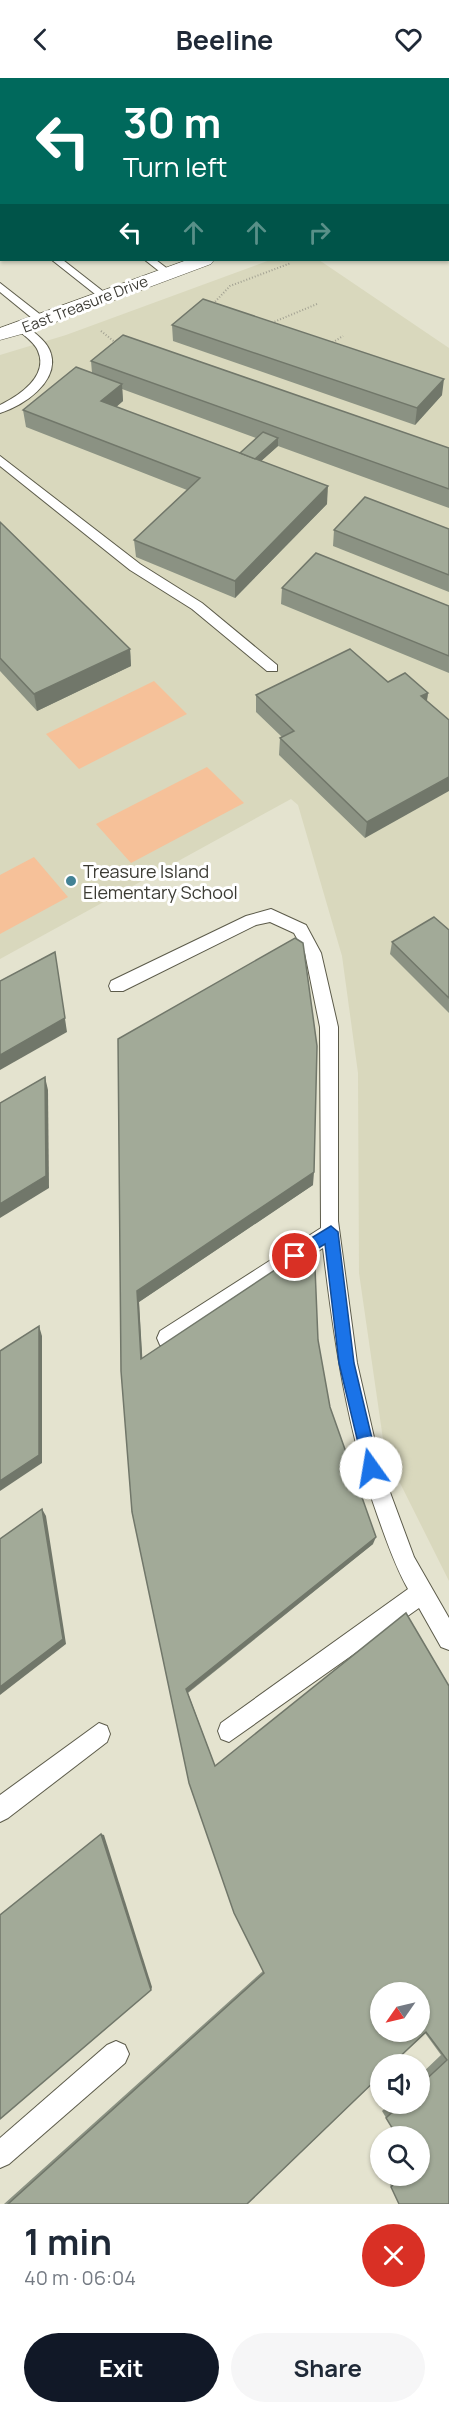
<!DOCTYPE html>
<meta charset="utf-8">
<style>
body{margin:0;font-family:Manrope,sans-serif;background:#f6f6f7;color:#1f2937;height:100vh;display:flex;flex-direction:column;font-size:22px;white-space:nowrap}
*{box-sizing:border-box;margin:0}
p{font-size:20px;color:#747a83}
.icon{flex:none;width:33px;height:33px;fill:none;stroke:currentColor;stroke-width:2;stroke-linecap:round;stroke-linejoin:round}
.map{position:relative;height:2126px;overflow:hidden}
.sheet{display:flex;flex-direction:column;background:#fff;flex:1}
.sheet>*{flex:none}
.hud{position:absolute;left:0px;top:0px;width:450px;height:183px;box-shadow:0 2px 4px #0004;background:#00695c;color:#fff;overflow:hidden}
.needle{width:39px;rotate:236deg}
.controls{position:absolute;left:370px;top:1904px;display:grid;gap:12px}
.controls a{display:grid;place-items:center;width:60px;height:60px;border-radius:50%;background:#fff;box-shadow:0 2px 4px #0004;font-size:30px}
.pin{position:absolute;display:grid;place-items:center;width:51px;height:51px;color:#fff;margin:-26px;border:3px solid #fff;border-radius:50%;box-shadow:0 2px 6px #0007}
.me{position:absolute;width:66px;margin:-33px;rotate:347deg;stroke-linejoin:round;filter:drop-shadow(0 0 4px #0008)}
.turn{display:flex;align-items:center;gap:21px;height:126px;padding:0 24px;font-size:27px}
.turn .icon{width:78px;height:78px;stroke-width:2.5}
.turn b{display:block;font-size:42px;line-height:51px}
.lanes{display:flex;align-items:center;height:57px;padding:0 24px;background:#0003;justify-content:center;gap:30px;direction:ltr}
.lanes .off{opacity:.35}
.round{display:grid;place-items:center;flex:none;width:63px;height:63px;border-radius:32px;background:#f6f6f7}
.summary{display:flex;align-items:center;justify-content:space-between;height:102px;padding:0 24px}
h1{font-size:36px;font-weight:700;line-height:45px}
.cta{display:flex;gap:12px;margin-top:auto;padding:12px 24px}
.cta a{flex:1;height:69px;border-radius:36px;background:#111827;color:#fff;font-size:24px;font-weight:700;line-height:69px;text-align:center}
.cta a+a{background:#f6f6f7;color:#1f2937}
header{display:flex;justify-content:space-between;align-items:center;height:78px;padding:0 24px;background:#fff;font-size:27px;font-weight:700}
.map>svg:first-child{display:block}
.built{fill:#d9d8bd}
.green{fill:#f6c199}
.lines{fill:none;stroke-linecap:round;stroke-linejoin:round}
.lane-casing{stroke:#5c5b4a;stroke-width:2}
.street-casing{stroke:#5c5b4a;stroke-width:1}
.path{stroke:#a3a293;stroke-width:2;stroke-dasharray:1 2;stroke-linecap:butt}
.lane{fill:#fff;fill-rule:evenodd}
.street{fill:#fff;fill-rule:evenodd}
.wall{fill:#8b9283;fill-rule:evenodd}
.shaded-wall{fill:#71776a}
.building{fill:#a2aa98;stroke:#71776a;stroke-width:1.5;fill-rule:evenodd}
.route{fill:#1a73e8;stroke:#114b97;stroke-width:1.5}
.poi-dot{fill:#428295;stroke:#fff;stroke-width:2}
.labels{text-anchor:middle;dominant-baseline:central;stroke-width:6;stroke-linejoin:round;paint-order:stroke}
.far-street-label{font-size:15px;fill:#3c3b34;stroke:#fff}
.poi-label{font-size:18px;fill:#3c3b34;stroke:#fff;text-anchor:start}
</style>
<header><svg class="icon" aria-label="back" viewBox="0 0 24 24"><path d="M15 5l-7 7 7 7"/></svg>Beeline<svg class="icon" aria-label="heart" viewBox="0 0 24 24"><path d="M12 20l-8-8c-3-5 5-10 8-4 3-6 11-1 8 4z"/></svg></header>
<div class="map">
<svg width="449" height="2126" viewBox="0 0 449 2126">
<rect width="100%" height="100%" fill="#e4e3cf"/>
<polygon class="built" points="270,182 319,182 449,270 449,1503 385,1375 359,1195 358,995 342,878 298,727 291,721 0,881 0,277 66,257"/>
<g class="green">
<polygon points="154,603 187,636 79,691 46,656"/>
<polygon points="207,689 244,725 131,785 96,746"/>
<polygon points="34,779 68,819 0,856 0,797"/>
</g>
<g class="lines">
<g class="lane-casing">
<g id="lane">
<polygon points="0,68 2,68 2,75 0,74"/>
<rect x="0" y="134" width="2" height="7"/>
<polygon points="52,182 63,182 109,218 100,220"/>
<polygon points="145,182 156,182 173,195 164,197"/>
<polygon points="0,205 46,241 46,245 38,245 0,214"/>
<path d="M 18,248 L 26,248 C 35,255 48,264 51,276 C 59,304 23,328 0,335 L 0,327 C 19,318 49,298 38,273 C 35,265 25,258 18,252 Z"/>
<polygon points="0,378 140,486 202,525 277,587 277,593 267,593 192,531 130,492 0,388"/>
<path d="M 271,831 L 306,847 L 321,875 L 338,949 L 338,1143 L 357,1285 L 381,1390 L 414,1479 L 449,1540 L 449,1572 L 441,1569 L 419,1530 L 229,1664 L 221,1661 L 218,1653 L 221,1645 L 408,1511 C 395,1488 387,1464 378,1439 C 347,1351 334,1262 323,1170 L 174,1267 L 167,1269 L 160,1267 L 157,1260 L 160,1253 L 321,1150 L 320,949 L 305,875 L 294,855 L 270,844 L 256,847 L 123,913 L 111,913 L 109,908 L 111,903 L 246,838 Z"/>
<polygon points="99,1645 107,1648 110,1656 107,1664 8,1740 0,1744 0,1717"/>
<polygon points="116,1963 125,1967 129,1976 125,1985 9,2086 0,2090 0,2060 107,1967"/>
</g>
</g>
<g class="street-casing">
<g id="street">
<rect x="448" y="87" width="1" height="10"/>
<rect x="448" y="137" width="1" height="12"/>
<polygon points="187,182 214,182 211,186 29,254 0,262 0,250"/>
</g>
</g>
<g class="path">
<polyline points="211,228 230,208 291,185"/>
<polyline points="269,246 317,226"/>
<polyline points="101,253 116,265"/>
<polyline points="330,266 343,258"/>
</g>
<use href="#lane" class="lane"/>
<use href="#street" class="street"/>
</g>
<g class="wall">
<polygon points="351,0 449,0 449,55 448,2 354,2"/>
<polygon points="2,9 2,35 0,34 0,10"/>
<polygon points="172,247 442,317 415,347 173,263"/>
<path d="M 91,283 L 449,370 L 449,430 L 278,368 L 261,383 L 327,426 L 235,520 L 136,479 L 134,462 L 187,412 L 26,349 L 23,332 L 92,295 ZM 122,311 L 256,360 L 240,375 L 116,329 L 123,323 Z"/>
<polygon points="0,444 130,571 131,588 37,633 0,593"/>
<polygon points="449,451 449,514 333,468 334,452"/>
<polygon points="282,510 449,528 449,595 281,526"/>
<polygon points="388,604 428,615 427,623 365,760 279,677 280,660 282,659 256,634 256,617"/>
<polygon points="449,852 449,935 390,876 392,864"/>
<polygon points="118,961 313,1107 139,1224 142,1281 318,1262 330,1329 373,1466 188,1615 215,1688 449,1608 449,2126 399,2126 387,2100 390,2097 420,2097 420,2058 397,2058 382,2033 391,2025 420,2025 420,1997 441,1977 425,1955 247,2126 4,2126 263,1893 132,1434"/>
</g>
<g class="shaded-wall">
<polygon points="444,301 442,317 415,347 417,330"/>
<polygon points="122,306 123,323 102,341 101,323"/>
<polygon points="278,360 278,368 248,395 249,387"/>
<polygon points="328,408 327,426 235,520 235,503"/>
<polygon points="130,571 131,588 37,633 34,616"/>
<polygon points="428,615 425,632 421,618"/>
<polygon points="449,699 449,713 365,760 367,744"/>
<polygon points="57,888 67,954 0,992 0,977"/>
<polygon points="45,999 48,1012 49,1110 0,1140 0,1126"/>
<polygon points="314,1094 313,1107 139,1224 143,1291 141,1281 137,1213"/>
<polygon points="39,1248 42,1258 42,1385 0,1413 0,1403"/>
<polygon points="42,1431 46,1438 66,1566 0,1617 0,1609"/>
<polygon points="376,1459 373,1466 187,1615 186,1611"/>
<polygon points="101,1756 104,1757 152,1909 151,1912"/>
</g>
<g class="building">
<polygon points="32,0 56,0 58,2 27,2"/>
<polygon points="383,0 449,0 449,37 448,2 386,2"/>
<polygon points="2,9 2,19 0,18 0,10"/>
<polygon points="203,221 444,301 417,330 172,247"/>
<polygon points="123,257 449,370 449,411 91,283"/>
<polygon points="76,289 122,306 101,323 328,408 235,503 134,462 200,400 23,332"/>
<polygon points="263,354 278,360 255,381 240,375"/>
<polygon points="365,419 449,451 449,497 334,452"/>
<polygon points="0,444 130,571 34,616 0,580"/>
<polygon points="316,475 449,528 449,578 282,510"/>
<polygon points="350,571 388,604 405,595 428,615 421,618 449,642 449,699 367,744 280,660 294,653 256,617"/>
<polygon points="434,839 449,852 449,920 392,864"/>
<path d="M 295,860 L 303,865 L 317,968 L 314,1094 L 137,1213 L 141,1281 L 314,1166 L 318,1262 L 330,1329 L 376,1459 L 186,1611 L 215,1688 L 406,1535 L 449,1608 L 449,2126 L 399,2126 L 391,2109 L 403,2097 L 420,2097 L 420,2058 L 397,2058 L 386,2040 L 402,2025 L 420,2025 L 420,2007 L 447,1982 L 426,1954 L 392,1986 L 381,1986 L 381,1997 L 247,2126 L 8,2126 L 264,1895 L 234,1835 L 189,1705 L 132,1434 L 121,1293 L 118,961 ZM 381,1914 L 420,1914 L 420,1953 L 381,1953 Z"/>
<polygon points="55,874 65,940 0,977 0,903"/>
<polygon points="45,999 46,1098 0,1126 0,1025"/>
<polygon points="39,1248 39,1377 0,1403 0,1273"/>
<polygon points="42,1431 63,1561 0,1609 0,1461"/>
<polygon points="101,1756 151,1912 0,2041 0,1837"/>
</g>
<polygon class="route" points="331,1148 338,1154 354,1285 379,1390 377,1396 371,1398 366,1396 364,1390 339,1285 325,1166 295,1184 287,1178 290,1173"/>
<circle class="poi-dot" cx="71" cy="803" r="6"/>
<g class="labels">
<g class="far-street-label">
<text transform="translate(85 226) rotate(-21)">East Treasure Drive</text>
</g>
<g class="poi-label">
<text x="83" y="793">Treasure Island<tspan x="83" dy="21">Elementary School</tspan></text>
</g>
</g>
</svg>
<div class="controls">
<a><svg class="needle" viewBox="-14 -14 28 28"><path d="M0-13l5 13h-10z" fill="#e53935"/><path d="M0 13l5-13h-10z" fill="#747a83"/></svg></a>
<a><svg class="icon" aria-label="sound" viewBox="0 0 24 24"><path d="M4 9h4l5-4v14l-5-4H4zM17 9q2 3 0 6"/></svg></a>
<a><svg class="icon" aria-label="search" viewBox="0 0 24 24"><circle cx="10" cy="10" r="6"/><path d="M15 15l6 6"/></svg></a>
</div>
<div class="pin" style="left:295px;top:1178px;background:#d93025"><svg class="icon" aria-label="arrive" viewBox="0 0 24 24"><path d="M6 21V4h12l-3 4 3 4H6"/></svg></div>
<svg class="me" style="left:371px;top:1390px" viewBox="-20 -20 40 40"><circle r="19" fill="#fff"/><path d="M0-13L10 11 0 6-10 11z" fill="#1a73e8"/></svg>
<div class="hud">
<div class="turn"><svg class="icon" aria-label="left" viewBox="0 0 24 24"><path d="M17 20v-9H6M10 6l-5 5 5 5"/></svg><div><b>30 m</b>Turn left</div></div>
<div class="lanes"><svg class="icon" aria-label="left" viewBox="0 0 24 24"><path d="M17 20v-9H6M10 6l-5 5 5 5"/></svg><svg class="icon off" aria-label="ahead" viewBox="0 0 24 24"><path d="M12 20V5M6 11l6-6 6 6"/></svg><svg class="icon off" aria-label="ahead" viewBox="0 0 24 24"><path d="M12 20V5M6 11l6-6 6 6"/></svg><svg class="icon off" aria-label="right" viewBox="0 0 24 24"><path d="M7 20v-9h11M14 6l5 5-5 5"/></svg></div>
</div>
</div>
<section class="sheet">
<div class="summary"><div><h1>1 min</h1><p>40 m · 06:04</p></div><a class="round" style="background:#d93025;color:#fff"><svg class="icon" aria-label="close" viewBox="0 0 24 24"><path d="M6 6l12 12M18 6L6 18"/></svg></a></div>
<div class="cta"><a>Exit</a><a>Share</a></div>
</section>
